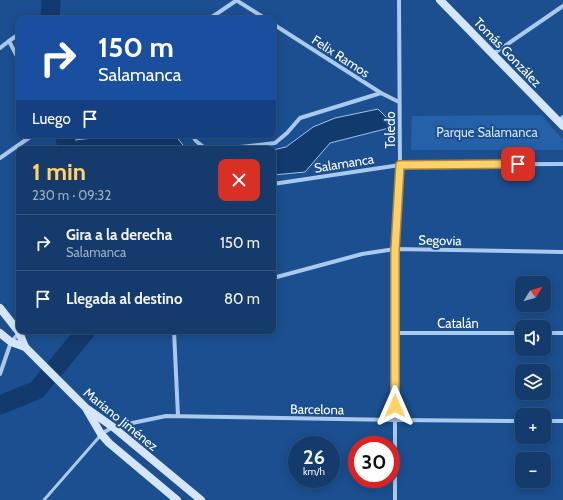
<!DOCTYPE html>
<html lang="es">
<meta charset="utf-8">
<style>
body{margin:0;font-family:Cabin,sans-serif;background:#1d4271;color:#f1f3f6;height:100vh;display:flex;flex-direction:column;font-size:15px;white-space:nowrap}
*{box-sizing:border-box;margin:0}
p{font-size:13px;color:#9dadc1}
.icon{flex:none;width:22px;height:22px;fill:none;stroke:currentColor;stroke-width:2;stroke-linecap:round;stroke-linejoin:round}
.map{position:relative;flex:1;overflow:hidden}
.drawer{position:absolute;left:16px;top:146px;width:260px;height:188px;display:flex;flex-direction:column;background:#143b6b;border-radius:8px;box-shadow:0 2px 10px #0003,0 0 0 1px #33557e}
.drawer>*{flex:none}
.top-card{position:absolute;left:16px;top:16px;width:260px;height:122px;border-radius:8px;box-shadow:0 2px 10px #0003,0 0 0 1px #33557e;background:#1a4fa0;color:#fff;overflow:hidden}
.needle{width:26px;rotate:53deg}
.tools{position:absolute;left:515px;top:276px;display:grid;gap:8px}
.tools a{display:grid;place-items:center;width:36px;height:36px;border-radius:8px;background:#143b6b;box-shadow:0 2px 10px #0003,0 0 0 1px #33557e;font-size:20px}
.speed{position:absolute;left:288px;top:436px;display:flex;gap:8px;font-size:20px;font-weight:700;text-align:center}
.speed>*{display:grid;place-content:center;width:52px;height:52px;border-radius:50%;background:#143b6b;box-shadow:0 2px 10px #0003,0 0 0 1px #33557e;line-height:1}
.speed small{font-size:10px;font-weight:400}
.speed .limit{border:6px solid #d22;background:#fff;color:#111}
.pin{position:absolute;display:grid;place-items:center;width:34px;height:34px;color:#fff;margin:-17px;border-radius:8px;box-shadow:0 2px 6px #0006}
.me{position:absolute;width:44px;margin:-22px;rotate:0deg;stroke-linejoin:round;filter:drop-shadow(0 0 3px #0008)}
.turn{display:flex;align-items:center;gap:14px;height:84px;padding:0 16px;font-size:18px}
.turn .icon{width:52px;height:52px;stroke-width:2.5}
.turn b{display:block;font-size:28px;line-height:34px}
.then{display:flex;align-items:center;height:38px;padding:0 16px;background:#0003;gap:8px;font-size:15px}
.round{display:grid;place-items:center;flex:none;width:42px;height:42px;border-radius:8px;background:#1d4271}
.head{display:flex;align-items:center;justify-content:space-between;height:68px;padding:0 16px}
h1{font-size:24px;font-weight:700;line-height:30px;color:#ffd166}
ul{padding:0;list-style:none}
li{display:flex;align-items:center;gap:12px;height:56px;padding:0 16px;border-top:1px solid #33557e}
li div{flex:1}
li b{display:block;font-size:15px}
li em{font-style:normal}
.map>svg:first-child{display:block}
.green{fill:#2461a8}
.water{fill:#123a6d;stroke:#9cc4f0}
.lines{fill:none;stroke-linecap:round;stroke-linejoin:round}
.river{stroke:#123a6d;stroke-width:19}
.lane{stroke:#a9c9ee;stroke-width:3}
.street{stroke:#a9c9ee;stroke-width:4}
.secondary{stroke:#d6e6fa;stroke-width:8}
.route-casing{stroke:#a68842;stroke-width:10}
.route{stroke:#ffd166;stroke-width:7}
.labels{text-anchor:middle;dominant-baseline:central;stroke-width:4;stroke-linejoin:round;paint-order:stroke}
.street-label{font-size:13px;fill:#fff;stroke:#1b4f8f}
.park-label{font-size:13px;fill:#cfe3fa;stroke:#1b4f8f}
</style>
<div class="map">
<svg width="563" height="500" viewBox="0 0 563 500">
<rect width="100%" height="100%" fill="#1b4f8f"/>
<polygon class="green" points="541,115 563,140 563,150 411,150 412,116"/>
<g class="water">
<polygon points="378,109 388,119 389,128 330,143 305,172 273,175 273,150 286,147 313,127 335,118"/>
<polygon points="120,135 175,135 186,149 153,149 150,146 135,149 76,149 75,140"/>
</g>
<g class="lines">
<g class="river">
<polyline points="50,19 51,0"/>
<polyline points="64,135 68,149"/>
<polyline points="0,405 37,390 86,331"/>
</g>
<polyline class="lane" points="44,500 100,436"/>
<g class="street">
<polyline points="236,0 266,19"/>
<polyline points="209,19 237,0"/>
<polyline points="273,24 381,93 399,102"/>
<polyline points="9,41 19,34"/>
<polyline points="0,48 9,41 19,60"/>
<polyline points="493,54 563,6"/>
<polyline points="558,121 563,117"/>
<polyline points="192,135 196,141 206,149"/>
<polyline points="223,149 275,143 287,133 300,118 381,93"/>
<polyline points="0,158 33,135"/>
<polyline points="273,184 400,165 563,164"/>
<polyline points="273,278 362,254 395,249 563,252"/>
<polyline points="174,331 178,416"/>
<polyline points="395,333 522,333"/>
<polyline points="544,333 563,333"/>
<polyline points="0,374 11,342 19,333"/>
<polyline points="544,421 563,421"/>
<polyline points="101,434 113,427 166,416 395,420 522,421"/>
<polyline points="395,500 395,249 400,165 399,0"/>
</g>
<g class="secondary">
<polyline points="440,0 563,126"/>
<polyline points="0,308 19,332 25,347 86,408 113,427 201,500"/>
<polyline points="0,333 11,342 25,347"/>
<polyline points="87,410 101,434 109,443 177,500"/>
</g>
</g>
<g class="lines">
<g class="route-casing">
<polyline id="route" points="395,406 395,250 400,165 518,164"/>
</g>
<use href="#route" class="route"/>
</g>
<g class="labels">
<g class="street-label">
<text transform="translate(508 52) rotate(46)">Tomás González</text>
<text transform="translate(341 56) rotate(33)">Felix Ramos</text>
<text transform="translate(390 130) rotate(-90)">Toledo</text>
<text transform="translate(344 163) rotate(-9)">Salamanca</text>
<text transform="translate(440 240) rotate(1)">Segovia</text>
<text x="458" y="323">Catalán</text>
<text transform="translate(317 409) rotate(1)">Barcelona</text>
<text transform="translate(121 419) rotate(39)">Mariano Jiménez</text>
</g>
<g class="park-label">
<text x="487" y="132">Parque Salamanca</text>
</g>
</g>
</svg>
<div class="tools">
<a><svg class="needle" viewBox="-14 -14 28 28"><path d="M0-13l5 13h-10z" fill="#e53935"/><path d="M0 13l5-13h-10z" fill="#9dadc1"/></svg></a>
<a><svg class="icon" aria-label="sound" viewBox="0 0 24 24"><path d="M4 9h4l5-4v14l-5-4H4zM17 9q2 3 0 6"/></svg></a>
<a><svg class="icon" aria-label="layers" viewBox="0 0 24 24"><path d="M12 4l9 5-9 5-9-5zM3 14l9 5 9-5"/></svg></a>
<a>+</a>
<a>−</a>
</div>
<div class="speed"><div>26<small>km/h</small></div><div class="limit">30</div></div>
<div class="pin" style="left:518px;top:164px;background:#d93025"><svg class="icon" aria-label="arrive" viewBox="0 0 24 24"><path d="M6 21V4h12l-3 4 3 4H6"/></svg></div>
<svg class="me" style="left:395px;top:406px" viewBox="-20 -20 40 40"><path d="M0-17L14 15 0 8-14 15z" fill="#ffd166" stroke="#fff" stroke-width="4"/></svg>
<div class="top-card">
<div class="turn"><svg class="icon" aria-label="right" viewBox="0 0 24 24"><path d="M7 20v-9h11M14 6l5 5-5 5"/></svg><div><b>150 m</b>Salamanca</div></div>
<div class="then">Luego<svg class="icon" aria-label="arrive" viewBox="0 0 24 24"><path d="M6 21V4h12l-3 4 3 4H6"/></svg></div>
</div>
<section class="drawer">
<div class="head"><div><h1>1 min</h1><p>230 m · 09:32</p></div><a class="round" style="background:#d93025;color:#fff"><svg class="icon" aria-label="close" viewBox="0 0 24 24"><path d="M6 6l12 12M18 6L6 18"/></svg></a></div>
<ul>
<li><svg class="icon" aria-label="right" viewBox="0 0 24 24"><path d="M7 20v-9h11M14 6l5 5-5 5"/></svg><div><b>Gira a la derecha</b><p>Salamanca</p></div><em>150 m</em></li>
<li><svg class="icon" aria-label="arrive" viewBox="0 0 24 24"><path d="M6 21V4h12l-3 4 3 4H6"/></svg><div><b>Llegada al destino</b></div><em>80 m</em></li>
</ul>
</section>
</div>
